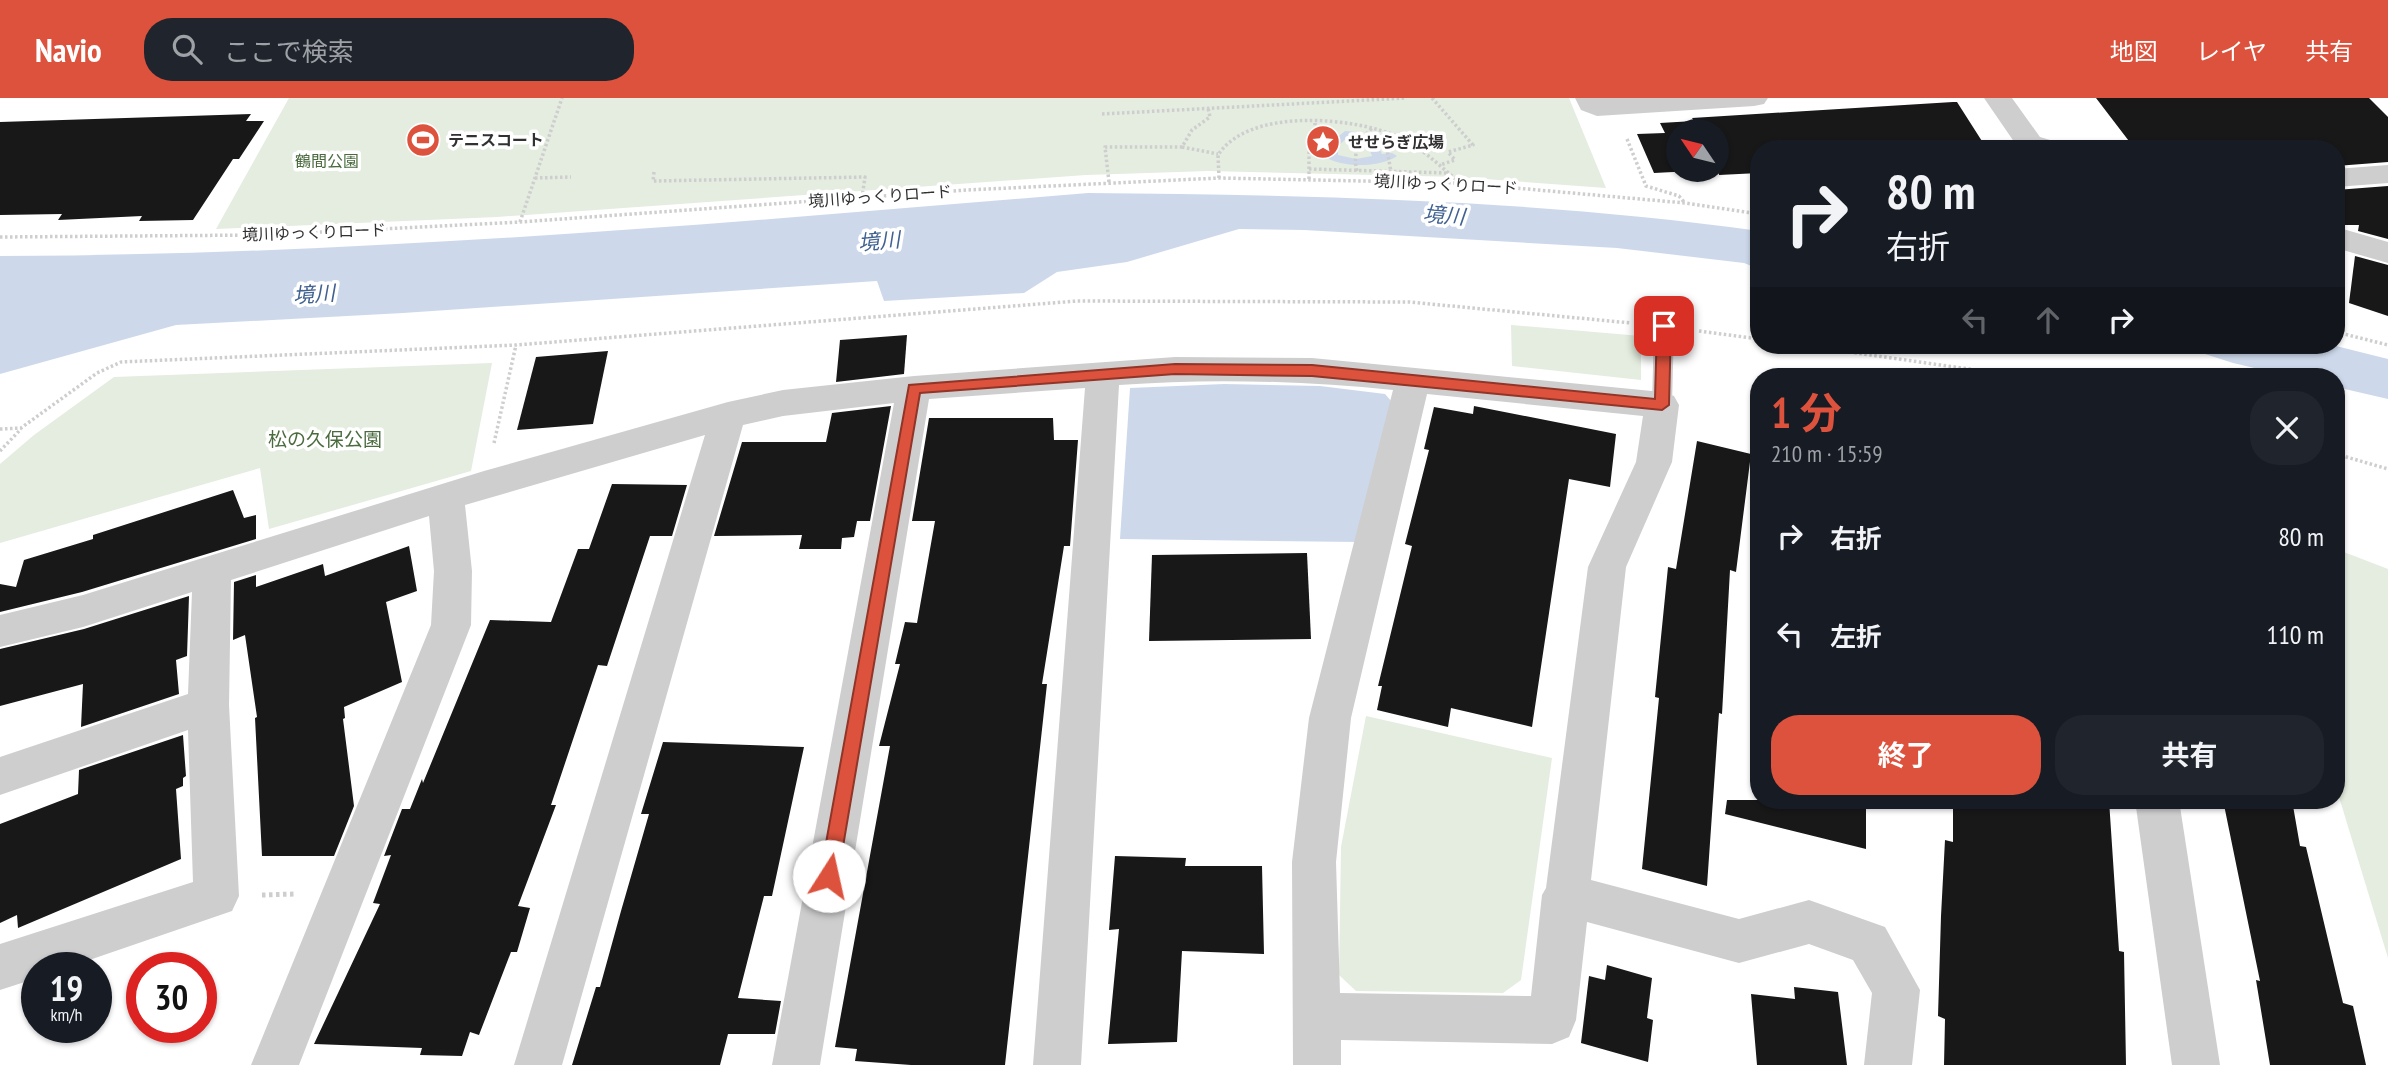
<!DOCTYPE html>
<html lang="ja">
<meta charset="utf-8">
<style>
body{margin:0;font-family:"PT Sans Narrow","Noto Sans JP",sans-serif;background:#20242c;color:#f1f3f6;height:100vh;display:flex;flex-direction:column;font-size:26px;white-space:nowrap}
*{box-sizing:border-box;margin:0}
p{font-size:23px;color:#9ea1a6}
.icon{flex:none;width:38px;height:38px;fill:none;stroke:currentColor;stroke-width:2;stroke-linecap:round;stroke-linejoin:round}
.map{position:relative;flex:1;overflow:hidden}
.panel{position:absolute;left:1750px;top:270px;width:595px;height:441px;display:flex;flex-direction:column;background:#171b24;border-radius:28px;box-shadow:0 2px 5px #0004}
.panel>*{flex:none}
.guide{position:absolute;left:1750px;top:42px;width:595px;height:214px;border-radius:28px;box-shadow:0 2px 5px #0004;background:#171b24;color:#f1f3f6;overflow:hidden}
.needle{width:46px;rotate:305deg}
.tools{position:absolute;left:1666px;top:21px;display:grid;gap:14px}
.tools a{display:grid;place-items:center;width:63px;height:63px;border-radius:50%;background:#171b24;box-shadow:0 2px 5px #0004;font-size:35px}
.speed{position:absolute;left:21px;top:854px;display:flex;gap:14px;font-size:35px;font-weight:700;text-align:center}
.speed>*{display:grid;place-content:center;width:91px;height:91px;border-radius:50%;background:#171b24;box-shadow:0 2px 5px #0004;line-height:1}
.speed small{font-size:18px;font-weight:400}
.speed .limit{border:10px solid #d22;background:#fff;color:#111}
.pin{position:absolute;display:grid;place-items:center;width:60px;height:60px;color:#fff;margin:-30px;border-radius:14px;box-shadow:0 4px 10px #0006}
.me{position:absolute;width:77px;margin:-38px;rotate:10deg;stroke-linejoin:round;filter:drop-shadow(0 0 5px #0008)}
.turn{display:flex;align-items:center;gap:24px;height:147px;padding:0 21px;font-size:32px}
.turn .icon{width:91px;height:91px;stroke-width:2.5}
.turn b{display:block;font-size:49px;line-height:60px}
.lanes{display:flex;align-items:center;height:66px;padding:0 21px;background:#0003;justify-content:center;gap:35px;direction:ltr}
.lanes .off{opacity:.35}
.round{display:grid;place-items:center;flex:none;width:74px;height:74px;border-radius:28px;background:#20242c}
.summary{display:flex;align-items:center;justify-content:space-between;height:119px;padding:0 21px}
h1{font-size:42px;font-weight:700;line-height:52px;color:#dd523d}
.cta{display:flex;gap:14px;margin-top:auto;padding:14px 21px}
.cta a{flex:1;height:80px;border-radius:28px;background:#dd523d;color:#fff;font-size:28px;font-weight:700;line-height:80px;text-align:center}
.cta a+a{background:#20242c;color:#f1f3f6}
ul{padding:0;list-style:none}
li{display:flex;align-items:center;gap:21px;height:98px;padding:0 21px}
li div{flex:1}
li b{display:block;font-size:26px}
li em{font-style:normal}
header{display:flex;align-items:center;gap:42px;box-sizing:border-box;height:98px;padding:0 35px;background:#dd523d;color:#fff}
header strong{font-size:33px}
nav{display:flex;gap:38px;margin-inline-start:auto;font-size:24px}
.search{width:490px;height:63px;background:#20242c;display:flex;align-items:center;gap:18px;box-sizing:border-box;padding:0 24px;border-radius:28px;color:#9ea1a6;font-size:26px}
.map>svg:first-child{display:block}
.green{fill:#e4eddf}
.water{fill:#cdd9eb}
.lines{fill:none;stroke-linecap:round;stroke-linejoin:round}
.stream{fill:#cdd9eb;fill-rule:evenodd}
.building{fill:#181818}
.path-far1{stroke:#cecece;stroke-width:3.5;stroke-dasharray:2.5 2.5;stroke-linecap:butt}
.path{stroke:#cecece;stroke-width:5;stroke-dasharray:3.5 3.5;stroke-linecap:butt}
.lane{fill:#cecece;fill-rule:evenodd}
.street{fill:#cecece;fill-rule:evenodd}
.route{fill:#dd523d;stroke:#903528;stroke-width:2}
.labels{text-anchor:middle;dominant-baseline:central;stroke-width:7;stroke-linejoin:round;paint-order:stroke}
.far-poi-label{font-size:16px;font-weight:bold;fill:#313131;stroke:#fff;text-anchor:start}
.far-park-label{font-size:16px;fill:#4b6b3f;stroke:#fff}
.far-street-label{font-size:16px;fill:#313131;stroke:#fff}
.park-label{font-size:19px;fill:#4b6b3f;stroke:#fff}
.water-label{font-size:21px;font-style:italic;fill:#416190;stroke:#fff}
</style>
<header>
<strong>Navio</strong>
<div class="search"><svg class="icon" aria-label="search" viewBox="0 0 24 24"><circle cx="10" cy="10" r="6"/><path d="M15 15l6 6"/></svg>ここで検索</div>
<nav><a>地図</a><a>レイヤ</a><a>共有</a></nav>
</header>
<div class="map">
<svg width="2388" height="967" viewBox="0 0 2388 967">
<rect width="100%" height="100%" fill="#fff"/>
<g class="green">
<polygon points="289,0 1569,0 1606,90 1458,79 1208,73 1086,77 497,119 216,131"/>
<polygon points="1511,227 1641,238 1641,282 1512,268"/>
<polygon points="492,265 471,373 269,431 260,370 0,445 0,366 34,337 114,279"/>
<polygon points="2336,451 2388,471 2388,860 2336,689"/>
<polygon points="1366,618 1552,660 1521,882 1503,895 1356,893 1339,877 1341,749"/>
</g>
<g class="water">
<path d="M 1088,95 C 1311,97 1537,102 1759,133 L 1759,171 L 1744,165 L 1617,150 L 1304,132 L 1239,131 L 1127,164 L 1057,174 L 1024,195 L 884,203 L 877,183 L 403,215 L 176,227 L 0,276 L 0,158 C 363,157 726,125 1088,95 Z"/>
<polygon points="2177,247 2332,247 2388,261 2388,301 2336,289 2336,278 2289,278 2233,265"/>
<polygon points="1224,286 1320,288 1385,296 1393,305 1358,444 1120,441 1130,290"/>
</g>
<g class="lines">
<path class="stream" d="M 1345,33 C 1363,34 1375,40 1382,56 L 1392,55 L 1397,58 C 1381,69 1348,70 1329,61 L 1328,47 ZM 1348,39 C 1360,41 1368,46 1372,58 L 1356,61 L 1338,57 L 1338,48 Z"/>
</g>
<g class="building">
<polygon points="2096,0 2369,0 2388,19 2388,64 2336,68 2336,51 2135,51"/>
<polygon points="1953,4 1957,4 1987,51 1759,51 1759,75 1719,77 1717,33 1678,33 1678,72 1712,72 1654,75 1637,36 1665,35 1660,25 1694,23 1692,20"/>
<polygon points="251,16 246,23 264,23 239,61 233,61 193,122 139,123 142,118 58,122 62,116 0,117 0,24"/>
<polygon points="2388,88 2388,141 2358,133 2359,127 2336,127 2336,92"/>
<polygon points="2355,158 2388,167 2388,218 2349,205"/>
<polygon points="907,237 904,276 836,284 840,242"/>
<polygon points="608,253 593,326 517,332 536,259"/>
<polygon points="891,308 870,423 857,423 854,439 842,440 841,451 799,451 802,437 714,438 742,344 826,344 832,315"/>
<polygon points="1474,308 1616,336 1610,389 1569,381 1532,629 1451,610 1448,629 1377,612 1382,588 1378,588 1412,448 1405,446 1429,352 1424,351 1434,309 1473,316"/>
<polygon points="929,320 1053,320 1054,342 1078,342 1070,448 1064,448 1042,586 1047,586 1005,967 911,967 855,963 857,951 835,949 890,648 879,648 900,566 895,566 905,524 917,525 935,423 912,423"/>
<polygon points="1697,343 1751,356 1736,474 1730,472 1722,616 1719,615 1707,788 1642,771 1659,600 1655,599 1668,469 1676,471"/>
<polygon points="612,386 687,387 672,438 650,438 607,568 598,567 551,707 556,707 518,808 530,810 517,854 511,854 479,937 470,934 462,958 420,957 422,950 314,946 380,806 373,805 391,757 384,758 402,711 410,711 422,681 423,685 490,522 551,524 578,451 589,451"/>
<polygon points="233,392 244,420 256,417 256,441 82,494 0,514 0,486 16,489 24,462 93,441 93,437"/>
<polygon points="409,448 417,493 386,504 402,584 344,609 345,620 343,621 354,708 334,758 262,758 255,620 257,619 245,537 233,542 234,484 256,477 256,489 323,466 325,478"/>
<polygon points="1307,455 1311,541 1149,543 1152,457"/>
<polygon points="189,498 187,558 176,562 179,596 81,629 83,586 0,608 0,551 84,531"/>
<polygon points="183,637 186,678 183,680 183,688 176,691 181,761 18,830 17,817 0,825 0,726 78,696 79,672"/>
<polygon points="663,644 804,649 772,798 764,798 738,900 781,903 775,936 728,936 720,967 572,967 596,889 600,889 621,813 649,716 641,716"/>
<polygon points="1727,702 1835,702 1866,709 1866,751 1725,716"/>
<polygon points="1953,702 2109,702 2119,853 2124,854 2126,967 1944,967 1945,921 1938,918 1941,818 1945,742 1953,744"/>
<polygon points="2223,702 2292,702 2300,748 2306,749 2343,905 2353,908 2366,967 2270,967 2256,882 2260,883"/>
<polygon points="1115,758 1186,760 1185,768 1262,768 1264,856 1182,853 1177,944 1108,946 1119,831 1109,832"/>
<polygon points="1607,867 1652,880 1647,920 1653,922 1648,964 1581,945 1589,878 1605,882"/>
<polygon points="1794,889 1838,894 1847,967 1757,967 1751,896 1795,901"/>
</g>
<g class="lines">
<g class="path-far1">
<polyline points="1432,0 1473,47 1448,54 1455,62 1440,67"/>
<polyline points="1102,16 1406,0"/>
<polyline points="1388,35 1385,40 1391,74"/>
<polyline points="1627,41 1646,88 1679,98 1684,104"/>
<polyline points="1182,49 1218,56"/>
<polyline points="1309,71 1448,75"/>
<path d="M 1357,73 C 1352,54 1360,43 1372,30"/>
<polyline points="654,74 653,83 865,79 862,100"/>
<polyline points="535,80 571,79"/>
<path d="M 1219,80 L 1218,57 C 1249,9 1354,19 1399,39 C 1422,50 1440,68 1459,84"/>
<polyline points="1309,81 1309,51 1315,36 1315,25"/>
<polyline points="1109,84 1105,49 1182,49 1192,32 1210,19 1208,10"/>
<polyline points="520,124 562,0"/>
<polyline points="0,139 261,137 520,124 967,92 1219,80 1459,85 1685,105 1759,116"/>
<polyline points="1699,233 1759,241"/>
<polyline points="2336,234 2388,247"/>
<polyline points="1800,247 2018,278"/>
<polyline points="0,331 21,330 97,275 121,264 516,247 1077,203 1409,204 1631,225"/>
<polyline points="494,345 516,247"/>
<polyline points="0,353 21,331"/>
<polyline points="2336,356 2388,371"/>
</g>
<polyline class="path" points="262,797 295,796"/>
<polygon class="lane" points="1664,221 1671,223 1674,228 1672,307 1669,312 1662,315 1655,312 1652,307 1654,228 1657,223"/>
<g class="street">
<polygon points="1575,0 1768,0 1764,6 1754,8 1597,18 1581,12"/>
<polygon points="1984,0 2012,0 2040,39 2060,45 2065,51 2019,51"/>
<polygon points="2388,67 2388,85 2336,89 2336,71"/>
<polygon points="2336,129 2388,144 2388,165 2336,150"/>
<path d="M 1175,259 L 1312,260 L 1662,294 L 1674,298 L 1679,307 L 1672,364 L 1626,469 L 1591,782 L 1739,821 L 1809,802 L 1885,829 L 1920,892 L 1912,967 L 1864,967 L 1872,895 L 1853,862 L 1809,846 L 1739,865 L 1587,824 L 1576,922 L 1569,939 L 1552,946 L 1341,942 L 1341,967 L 1293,967 L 1292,764 L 1309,620 L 1393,292 C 1302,283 1211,280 1119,287 L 1081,967 L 1033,967 L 1085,290 L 929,301 L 820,967 L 772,967 L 894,305 L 783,318 L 743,327 L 562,967 L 514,967 L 705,337 L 465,407 L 472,473 L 471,527 L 299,967 L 251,967 L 431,527 L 434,473 L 429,418 L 231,482 L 229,607 L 239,798 L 232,813 L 66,870 L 37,870 L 37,880 L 0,892 L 0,846 L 193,784 L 188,632 L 0,697 L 0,659 L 188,596 L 192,494 L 83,529 L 0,549 L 0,517 L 83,497 L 484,373 L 728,304 L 783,292 L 914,278 ZM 1427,296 L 1643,318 L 1636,364 L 1588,469 L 1546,790 L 1542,797 L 1531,898 L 1340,895 L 1336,764 L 1351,620 Z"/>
<polygon points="2135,702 2179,702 2220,967 2172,967"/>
</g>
</g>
<polygon class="route" points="1664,223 1671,228 1669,307 1662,312 1312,278 1175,276 920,295 838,778 835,784 829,786 822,784 820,778 909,287 1175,266 1312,267 1655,301 1657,228"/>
<defs>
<g id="stadium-disc" transform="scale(1.75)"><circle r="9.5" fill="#dd523d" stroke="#fff"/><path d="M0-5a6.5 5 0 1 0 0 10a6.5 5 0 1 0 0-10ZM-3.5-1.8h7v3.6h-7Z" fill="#fff"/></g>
<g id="sight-disc" transform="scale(1.75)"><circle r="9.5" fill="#dd523d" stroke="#fff"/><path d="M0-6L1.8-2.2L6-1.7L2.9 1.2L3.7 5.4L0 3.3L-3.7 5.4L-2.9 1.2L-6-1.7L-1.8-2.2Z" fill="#fff"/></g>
</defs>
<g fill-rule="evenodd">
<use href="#stadium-disc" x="423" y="42"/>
<use href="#sight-disc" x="1323" y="44"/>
</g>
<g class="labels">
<g class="far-poi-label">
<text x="448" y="42">テニスコート</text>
<text x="1348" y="44">せせらぎ広場</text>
</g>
<g class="far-park-label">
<text x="327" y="63">鶴間公園</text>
</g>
<g class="far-street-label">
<text transform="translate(1446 86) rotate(3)">境川ゆっくりロード</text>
<text transform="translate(880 98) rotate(-4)">境川ゆっくりロード</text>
<text transform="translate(314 134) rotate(-2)">境川ゆっくりロード</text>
</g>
<g class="park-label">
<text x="325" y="341">松の久保公園</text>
</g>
<g class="water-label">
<text transform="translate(1444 117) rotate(5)">境川</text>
<text transform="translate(879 143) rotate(-5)">境川</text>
<text transform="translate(314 196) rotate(-4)">境川</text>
</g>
</g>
</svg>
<div class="tools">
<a><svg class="needle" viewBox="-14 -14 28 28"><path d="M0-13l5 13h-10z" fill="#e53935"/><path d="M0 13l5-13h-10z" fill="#9ea1a6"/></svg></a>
</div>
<div class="speed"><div>19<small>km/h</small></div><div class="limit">30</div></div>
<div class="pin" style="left:1664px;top:228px;background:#d93025"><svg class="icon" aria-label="arrive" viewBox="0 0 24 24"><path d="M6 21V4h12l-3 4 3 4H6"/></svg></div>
<svg class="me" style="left:829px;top:778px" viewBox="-20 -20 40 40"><circle r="19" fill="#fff"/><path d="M0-13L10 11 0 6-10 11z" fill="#dd523d"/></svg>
<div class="guide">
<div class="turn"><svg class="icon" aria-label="right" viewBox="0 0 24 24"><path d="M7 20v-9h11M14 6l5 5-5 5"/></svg><div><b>80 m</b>右折</div></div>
<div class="lanes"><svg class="icon off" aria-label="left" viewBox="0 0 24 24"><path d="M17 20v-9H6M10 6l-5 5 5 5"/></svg><svg class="icon off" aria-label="ahead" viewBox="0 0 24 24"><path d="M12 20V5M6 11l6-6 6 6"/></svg><svg class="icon" aria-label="right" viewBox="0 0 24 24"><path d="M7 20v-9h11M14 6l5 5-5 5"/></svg></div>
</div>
<section class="panel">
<div class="summary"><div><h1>1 分</h1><p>210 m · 15:59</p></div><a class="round"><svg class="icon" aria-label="close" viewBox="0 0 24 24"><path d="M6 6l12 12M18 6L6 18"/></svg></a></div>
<ul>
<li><svg class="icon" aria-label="right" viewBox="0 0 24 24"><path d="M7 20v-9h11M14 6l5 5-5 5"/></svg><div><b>右折</b></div><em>80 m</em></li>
<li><svg class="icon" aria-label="left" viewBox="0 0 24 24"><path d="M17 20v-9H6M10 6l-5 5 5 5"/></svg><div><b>左折</b></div><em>110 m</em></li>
</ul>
<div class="cta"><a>終了</a><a>共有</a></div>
</section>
</div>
